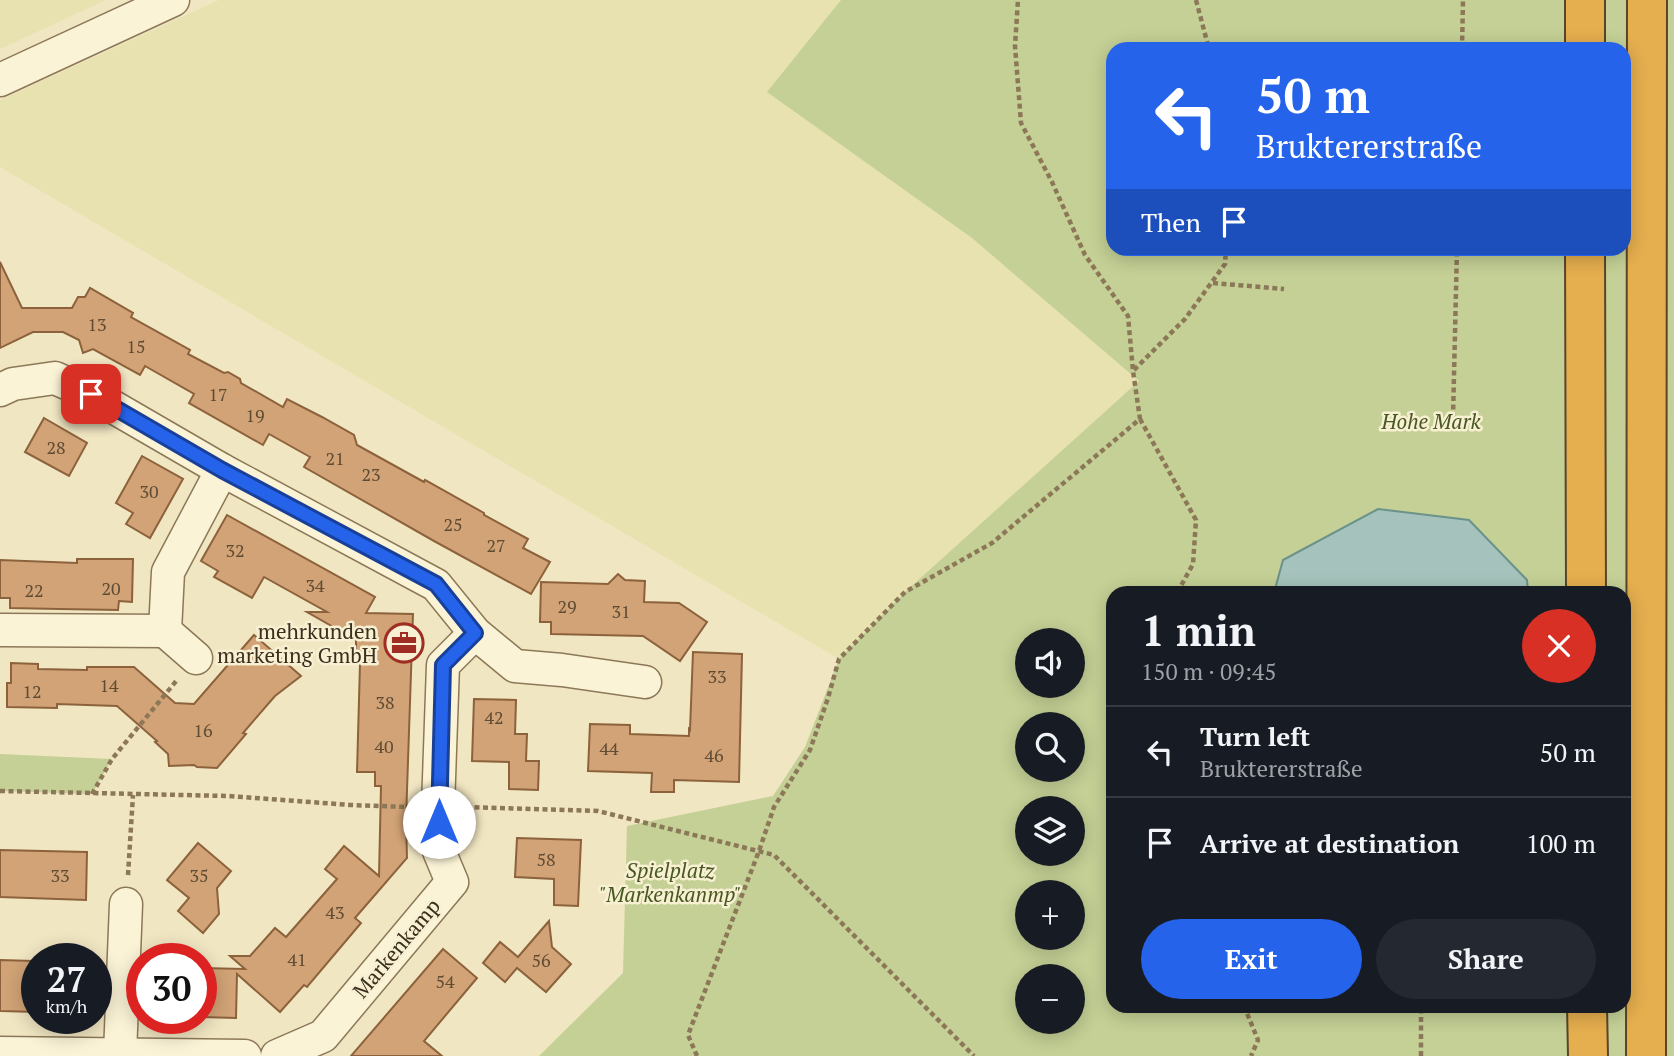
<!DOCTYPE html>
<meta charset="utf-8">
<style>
body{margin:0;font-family:"PT Serif",serif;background:#242831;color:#f1f3f6;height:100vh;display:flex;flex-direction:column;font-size:26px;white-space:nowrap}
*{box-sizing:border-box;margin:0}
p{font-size:23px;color:#9ea1a6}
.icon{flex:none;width:38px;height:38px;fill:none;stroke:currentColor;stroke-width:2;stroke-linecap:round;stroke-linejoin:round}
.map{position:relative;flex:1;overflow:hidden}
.side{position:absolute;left:1106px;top:586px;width:525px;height:427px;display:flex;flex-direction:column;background:#171b24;border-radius:21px;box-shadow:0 4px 18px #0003}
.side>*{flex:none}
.top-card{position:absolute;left:1106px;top:42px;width:525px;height:214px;border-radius:21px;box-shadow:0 4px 18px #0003;background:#2563eb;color:#fff;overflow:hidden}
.fabs{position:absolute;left:1015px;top:628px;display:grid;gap:14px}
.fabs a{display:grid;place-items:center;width:70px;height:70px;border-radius:50%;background:#171b24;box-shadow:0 4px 18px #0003;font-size:35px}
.speed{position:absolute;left:21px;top:943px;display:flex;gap:14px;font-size:35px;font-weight:700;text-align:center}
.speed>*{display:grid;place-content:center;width:91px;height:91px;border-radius:50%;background:#171b24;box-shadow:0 4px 18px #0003;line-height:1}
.speed small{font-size:18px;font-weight:400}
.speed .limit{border:10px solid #d22;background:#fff;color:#111}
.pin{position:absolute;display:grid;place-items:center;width:60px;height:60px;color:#fff;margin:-30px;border-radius:14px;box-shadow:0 4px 10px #0006}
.me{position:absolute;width:77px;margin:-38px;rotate:0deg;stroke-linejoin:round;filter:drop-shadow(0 0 5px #0008)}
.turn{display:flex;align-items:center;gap:24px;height:147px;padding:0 35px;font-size:32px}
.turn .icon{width:91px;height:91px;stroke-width:2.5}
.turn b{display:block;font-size:49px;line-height:60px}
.then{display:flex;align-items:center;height:66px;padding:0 35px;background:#0003;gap:14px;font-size:26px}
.round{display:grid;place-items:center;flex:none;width:74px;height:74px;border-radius:37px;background:#242831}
.headline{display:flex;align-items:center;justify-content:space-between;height:119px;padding:0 35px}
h1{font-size:42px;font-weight:600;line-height:52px}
.primary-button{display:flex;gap:14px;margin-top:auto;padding:14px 35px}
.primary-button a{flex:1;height:80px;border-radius:42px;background:#2563eb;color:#fff;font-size:28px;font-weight:600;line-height:80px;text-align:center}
.primary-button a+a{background:#242831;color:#f1f3f6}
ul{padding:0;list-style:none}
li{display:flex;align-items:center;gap:21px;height:91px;padding:0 35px;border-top:2px solid #363941}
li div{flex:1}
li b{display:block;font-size:26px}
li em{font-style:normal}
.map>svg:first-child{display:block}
.farmland{fill:#e7e2af}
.green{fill:#c4d095;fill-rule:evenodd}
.water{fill:#a5c3bc;stroke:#6b928b;stroke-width:2}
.building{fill:#d1a376;stroke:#8c623c;stroke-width:2}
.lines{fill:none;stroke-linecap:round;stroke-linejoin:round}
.minor-casing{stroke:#8c7858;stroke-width:35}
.highway-casing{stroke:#59452c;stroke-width:42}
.path{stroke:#8c7858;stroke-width:4.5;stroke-dasharray:5 3.5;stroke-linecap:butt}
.minor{stroke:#fbf3d6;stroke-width:32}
.highway{stroke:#e5ae4e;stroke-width:38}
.route-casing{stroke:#184099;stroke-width:18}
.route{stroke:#2563eb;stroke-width:12}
.labels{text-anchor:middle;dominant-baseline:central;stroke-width:5;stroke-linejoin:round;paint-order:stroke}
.number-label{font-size:18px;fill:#604b33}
.park-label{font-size:21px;font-style:italic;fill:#475822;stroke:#f8f0d2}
.poi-label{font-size:21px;fill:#3b2e1d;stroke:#f8f0d2;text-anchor:end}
.street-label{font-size:21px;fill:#3b2e1d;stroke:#f8f0d2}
</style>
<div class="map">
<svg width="1674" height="1056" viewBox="0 0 1674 1056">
<rect width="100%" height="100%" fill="#f1e6c2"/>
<g class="farmland">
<polygon points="0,0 106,0 0,49"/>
<polygon points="219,0 841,0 768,92 972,238 1139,381 905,592 839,659 0,167 0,100"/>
</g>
<g class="green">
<path d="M 841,0 L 1674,0 L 1674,1056 L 539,1056 L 623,973 L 627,826 L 773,796 L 805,747 L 839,659 L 905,592 L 1139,381 L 972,238 L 767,92 ZM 1113,49 L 1624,49 L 1624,248 L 1113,248 ZM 1113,593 L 1624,593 L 1624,1006 L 1113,1006 ZM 1027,640 L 1073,640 L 1073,686 L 1027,686 ZM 1027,724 L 1073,724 L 1073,770 L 1027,770 ZM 1027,808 L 1073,808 L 1073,854 L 1027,854 ZM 1027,892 L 1073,892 L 1073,938 L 1027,938 ZM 1027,976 L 1073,976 L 1073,1022 L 1027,1022 Z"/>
<polygon points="0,754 112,759 92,794 0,791"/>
</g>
<polygon class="water" points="1378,509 1469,520 1527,580 1528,593 1274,593 1283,560"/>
<g class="building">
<polygon points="0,262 22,308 72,308 78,297 85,297 90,288 133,313 131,317 190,350 188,354 224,373 228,372 240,379 241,383 283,407 287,399 322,417 354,435 357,445 424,482 425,480 484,513 484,515 528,539 523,548 550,562 531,594 434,541 304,467 310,457 269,434 263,445 189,403 194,394 145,366 140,375 93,349 83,353 79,340 63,332 33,332 0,348"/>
<polygon points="44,418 87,443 69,476 25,452"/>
<polygon points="142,456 183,479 150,538 126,524 133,513 116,503"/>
<polygon points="227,515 375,597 366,613 413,614 406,820 407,858 355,918 361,923 307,987 304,985 280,1012 237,974 236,1018 201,1017 201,968 245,969 230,956 250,956 275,928 286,937 337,879 325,869 344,846 379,876 381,786 375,786 375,772 357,772 360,664 356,663 356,640 307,612 327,612 264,577 252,598 214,577 218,571 201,561"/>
<polygon points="77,559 133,559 132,602 119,601 118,610 59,609 10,608 10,598 0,598 0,560 77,563"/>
<polygon points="618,574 625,580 645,581 644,602 679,603 707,622 680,661 643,636 551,634 551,622 540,622 541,582 608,584"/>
<polygon points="254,635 301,676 275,696 243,733 246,734 217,768 197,767 194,765 169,766 168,754 155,742 157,741 117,706 57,704 57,708 7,707 7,683 11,683 11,663 38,664 38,669 87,670 87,667 134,667 175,703 194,704"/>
<polygon points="693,652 742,654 739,782 674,780 674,792 651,792 652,773 588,771 590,724 630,725 630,734 689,736 689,729 690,730"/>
<polygon points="474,699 516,700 515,734 527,734 526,761 539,761 538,790 509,789 509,762 472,761"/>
<polygon points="517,838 581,840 578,906 554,905 554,879 515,877"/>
<polygon points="198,843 231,871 217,888 219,914 203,933 178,911 189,898 167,880"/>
<polygon points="0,850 87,852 86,900 0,897"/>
<polygon points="549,921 552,947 571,964 546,992 517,968 505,982 483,963 500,942 518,957"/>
<polygon points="443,949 477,978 424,1041 442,1056 351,1056"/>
<polygon points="0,960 33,961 33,965 37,965 37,1012 0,1011"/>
</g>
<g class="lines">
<g class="minor-casing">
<g id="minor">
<polyline points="0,80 173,0"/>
<polyline points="0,390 13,384 55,378 91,394 222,470 436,585 475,633 515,666 562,670 645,682"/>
<polyline points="0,630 165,631 168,572 222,470"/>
<polyline points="165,631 196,658"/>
<polyline points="0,1053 245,1056"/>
<polyline points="120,1054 126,904"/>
<polyline points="277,1056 323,1036 452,882 439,851 438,807 443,665 475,633"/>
</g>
</g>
<g class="highway-casing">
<g id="highway">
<polyline points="1585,0 1585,49"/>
<polyline points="1585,248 1586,593"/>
<polyline points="1587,1006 1588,1056"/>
<polyline points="1646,1056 1647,0"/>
</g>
</g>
<g class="path">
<polyline points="1196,0 1209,49"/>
<polyline points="1462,49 1463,0"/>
<polyline points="1213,283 1284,289"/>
<polyline points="1134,370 1185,319 1225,264 1226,248"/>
<polyline points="1453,418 1457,248"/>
<polyline points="1140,419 1196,520 1193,564 1177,593"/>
<polyline points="0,791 229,796 350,805 408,807"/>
<polyline points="92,794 112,759 177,680"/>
<polyline points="466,807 598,811 774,855 974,1056"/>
<polyline points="128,875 133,795"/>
<polyline points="1244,1006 1258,1040 1251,1056"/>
<polyline points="697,1056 688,1035 759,851 774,807 810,750 828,698 839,659 905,592 992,543 1140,419 1133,371 1128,316 1085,255 1052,182 1021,123 1015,46 1018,0"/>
<polyline points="1421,1056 1421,1006"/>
</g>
<use href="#minor" class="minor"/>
<use href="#highway" class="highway"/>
</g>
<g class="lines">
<g class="route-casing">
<polyline id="route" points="91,394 222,470 436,584 475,633 443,665 439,822"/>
</g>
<use href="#route" class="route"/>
</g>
<defs>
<g id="office-ring" transform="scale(2.0125)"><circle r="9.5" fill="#f8f0d2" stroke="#9f2d24" stroke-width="1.5"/><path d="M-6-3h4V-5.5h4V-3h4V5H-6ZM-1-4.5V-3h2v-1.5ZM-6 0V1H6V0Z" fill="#9f2d24"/></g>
</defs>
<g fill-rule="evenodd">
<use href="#office-ring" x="404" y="643"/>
</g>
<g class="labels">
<g class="number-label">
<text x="97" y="324">13</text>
<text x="136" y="346">15</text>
<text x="218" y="394">17</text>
<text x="255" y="415">19</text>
<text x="56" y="447">28</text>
<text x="335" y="458">21</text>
<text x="371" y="474">23</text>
<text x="149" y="491">30</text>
<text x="453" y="524">25</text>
<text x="496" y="545">27</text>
<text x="235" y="550">32</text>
<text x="315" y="585">34</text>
<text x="111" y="588">20</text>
<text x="34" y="590">22</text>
<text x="567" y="606">29</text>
<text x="621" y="611">31</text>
<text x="717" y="676">33</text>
<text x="109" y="685">14</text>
<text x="32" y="691">12</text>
<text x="385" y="702">38</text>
<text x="494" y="717">42</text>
<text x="203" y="730">16</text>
<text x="384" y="746">40</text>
<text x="609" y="748">44</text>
<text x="714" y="755">46</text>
<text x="546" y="859">58</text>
<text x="60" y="875">33</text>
<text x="199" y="875">35</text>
<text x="335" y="912">43</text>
<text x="297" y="959">41</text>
<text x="541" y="960">56</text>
<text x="445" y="981">54</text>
</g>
<g class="park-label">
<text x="1431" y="421">Hohe Mark</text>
<text x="670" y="870">Spielplatz<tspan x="670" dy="24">"Markenkanmp"</tspan></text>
</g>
<g class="poi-label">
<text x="377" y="631">mehrkunden<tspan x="377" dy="24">marketing GmbH</tspan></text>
</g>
<g class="street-label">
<text transform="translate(396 948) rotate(-50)">Markenkamp</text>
</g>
</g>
</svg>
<div class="fabs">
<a><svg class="icon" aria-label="sound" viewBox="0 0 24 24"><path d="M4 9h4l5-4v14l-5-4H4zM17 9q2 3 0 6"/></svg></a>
<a><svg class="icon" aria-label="search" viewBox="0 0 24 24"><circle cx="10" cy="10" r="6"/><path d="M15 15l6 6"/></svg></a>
<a><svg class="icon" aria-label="layers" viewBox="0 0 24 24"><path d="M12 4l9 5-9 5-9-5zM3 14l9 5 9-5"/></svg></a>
<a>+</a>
<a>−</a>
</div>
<div class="speed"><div>27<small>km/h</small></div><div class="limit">30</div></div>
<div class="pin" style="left:91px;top:394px;background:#d93025"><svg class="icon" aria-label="arrive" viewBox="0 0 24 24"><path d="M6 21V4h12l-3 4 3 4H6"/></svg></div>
<svg class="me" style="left:439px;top:822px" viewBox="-20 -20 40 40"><circle r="19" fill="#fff"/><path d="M0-13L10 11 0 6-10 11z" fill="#2563eb"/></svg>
<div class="top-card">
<div class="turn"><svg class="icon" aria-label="left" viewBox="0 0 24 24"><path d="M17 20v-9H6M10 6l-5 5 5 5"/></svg><div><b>50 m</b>Bruktererstraße</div></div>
<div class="then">Then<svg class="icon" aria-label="arrive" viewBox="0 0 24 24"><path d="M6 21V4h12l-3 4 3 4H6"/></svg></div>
</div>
<section class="side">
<div class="headline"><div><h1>1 min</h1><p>150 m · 09:45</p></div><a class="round" style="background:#d93025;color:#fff"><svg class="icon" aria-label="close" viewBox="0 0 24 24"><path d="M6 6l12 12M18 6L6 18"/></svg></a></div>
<ul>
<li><svg class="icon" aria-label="left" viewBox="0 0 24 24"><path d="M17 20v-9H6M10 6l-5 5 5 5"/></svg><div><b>Turn left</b><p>Bruktererstraße</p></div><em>50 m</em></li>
<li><svg class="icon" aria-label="arrive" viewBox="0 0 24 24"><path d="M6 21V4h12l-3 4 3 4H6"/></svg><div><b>Arrive at destination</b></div><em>100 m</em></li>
</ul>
<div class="primary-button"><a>Exit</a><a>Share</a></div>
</section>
</div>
